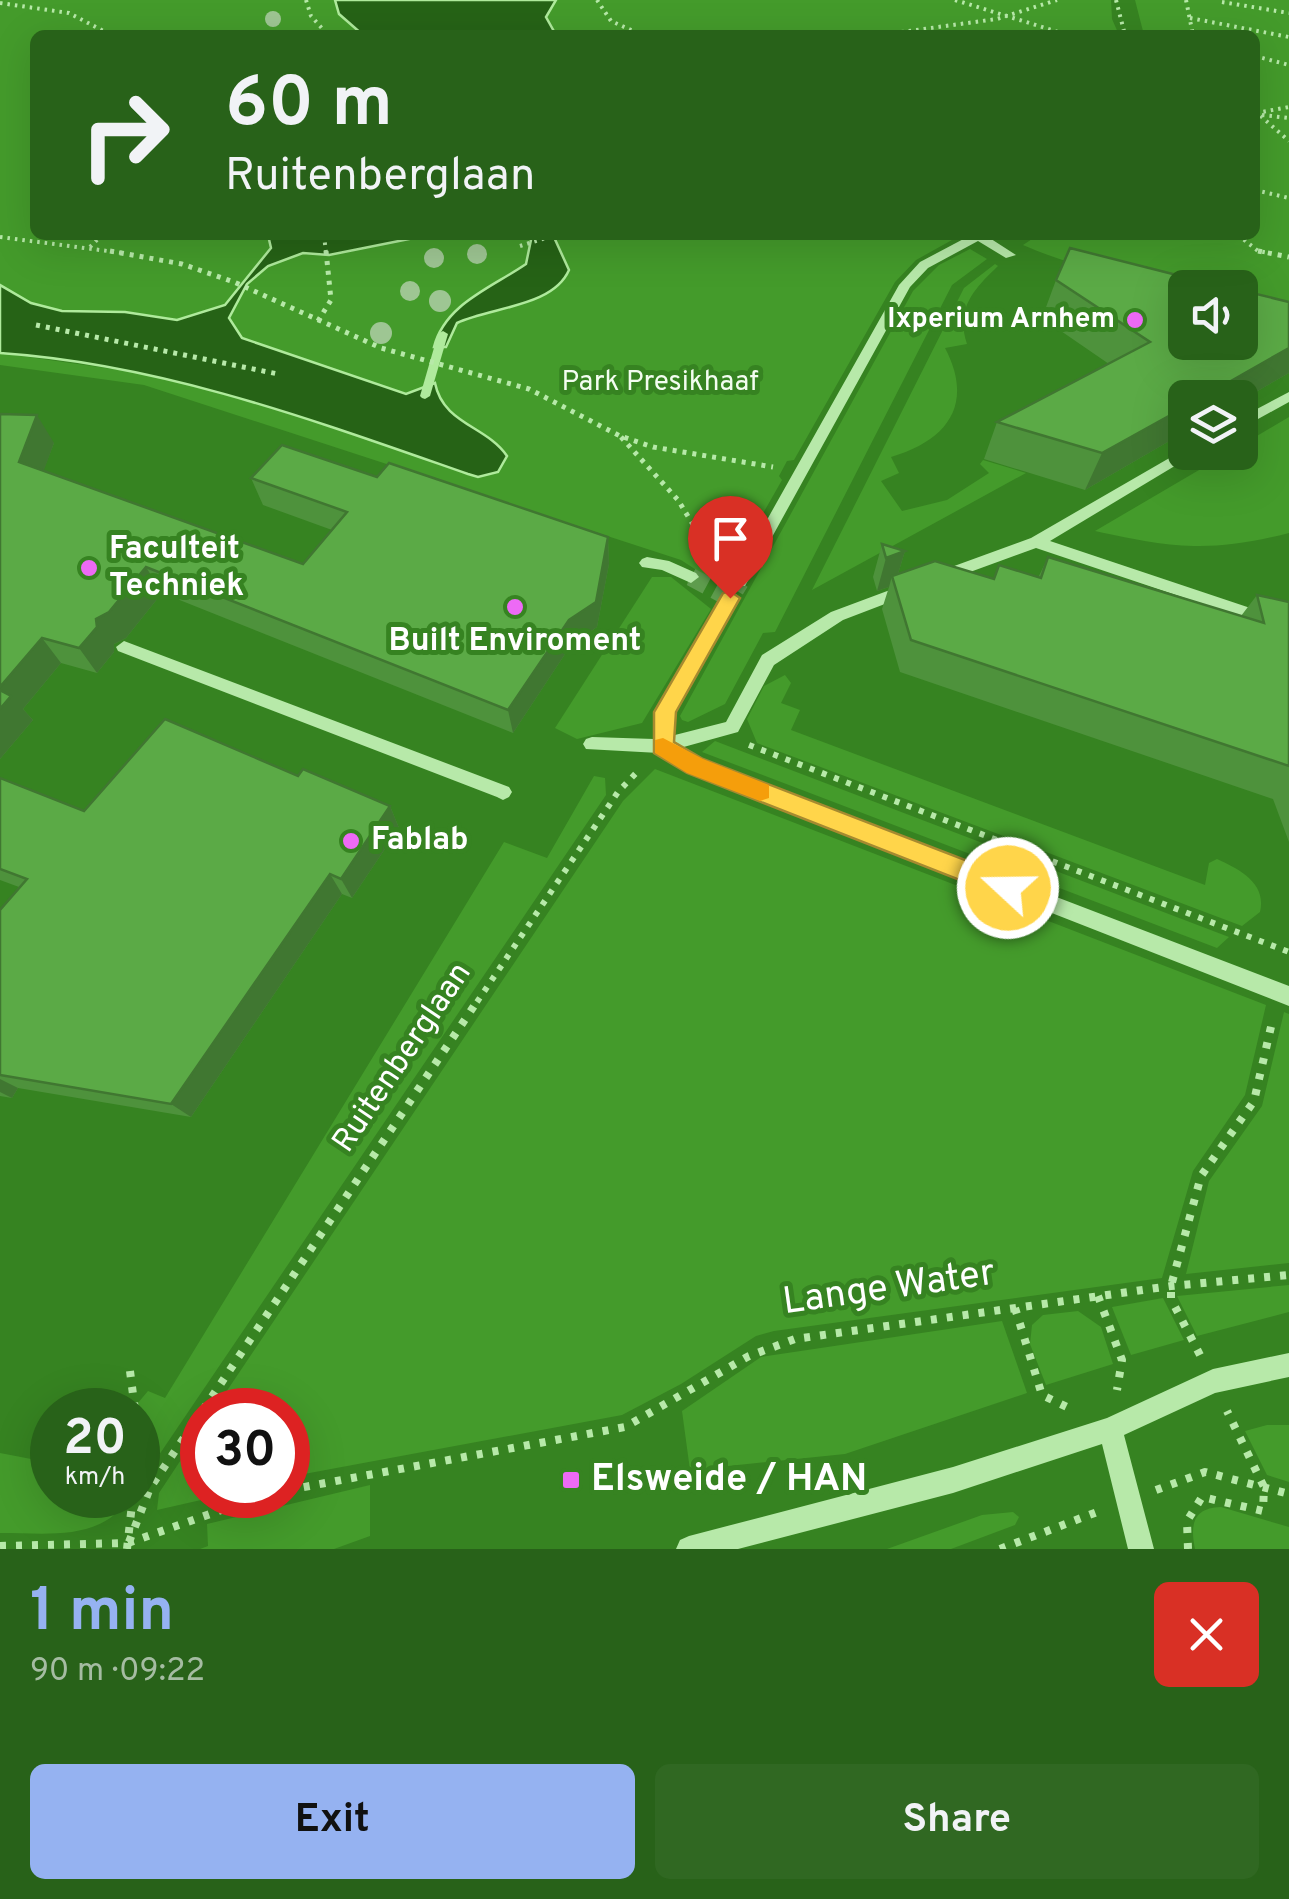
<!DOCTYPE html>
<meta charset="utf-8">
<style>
body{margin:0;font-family:Overpass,sans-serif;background:#306822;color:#f1f3f6;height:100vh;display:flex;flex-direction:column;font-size:38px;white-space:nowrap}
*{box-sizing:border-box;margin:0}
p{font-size:32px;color:#a5bca2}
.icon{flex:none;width:55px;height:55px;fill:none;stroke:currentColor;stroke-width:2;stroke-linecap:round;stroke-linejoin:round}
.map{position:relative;height:1549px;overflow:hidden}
.details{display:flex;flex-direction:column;background:#286219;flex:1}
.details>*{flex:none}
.top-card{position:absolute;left:30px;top:30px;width:1230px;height:210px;border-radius:15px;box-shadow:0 10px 40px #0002;background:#286219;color:#f1f3f6;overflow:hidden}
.tools{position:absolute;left:1168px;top:270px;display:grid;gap:20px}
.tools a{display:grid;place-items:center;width:90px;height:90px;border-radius:15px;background:#286219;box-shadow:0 10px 40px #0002;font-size:50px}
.speed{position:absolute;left:30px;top:1388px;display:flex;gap:20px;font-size:50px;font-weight:700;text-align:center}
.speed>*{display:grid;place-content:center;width:130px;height:130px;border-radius:50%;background:#286219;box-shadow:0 10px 40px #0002;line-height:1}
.speed small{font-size:25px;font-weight:400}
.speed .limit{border:15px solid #d22;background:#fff;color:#111}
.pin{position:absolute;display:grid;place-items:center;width:85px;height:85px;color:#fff;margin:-102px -42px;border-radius:50% 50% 50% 0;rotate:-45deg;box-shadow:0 0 10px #0007}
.pin .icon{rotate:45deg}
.me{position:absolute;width:110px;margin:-55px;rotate:291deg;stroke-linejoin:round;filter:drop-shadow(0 0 8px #0008)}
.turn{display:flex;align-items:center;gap:35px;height:210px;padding:0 30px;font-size:45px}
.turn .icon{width:130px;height:130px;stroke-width:2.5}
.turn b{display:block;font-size:70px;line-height:85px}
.round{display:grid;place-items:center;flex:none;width:105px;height:105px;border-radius:15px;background:#306822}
.summary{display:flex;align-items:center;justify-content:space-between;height:170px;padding:0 30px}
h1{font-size:60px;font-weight:700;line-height:75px;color:#95b2f1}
.primary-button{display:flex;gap:20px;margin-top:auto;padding:20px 30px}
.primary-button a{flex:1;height:115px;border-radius:15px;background:#95b2f1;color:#111;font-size:40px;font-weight:700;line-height:115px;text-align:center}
.primary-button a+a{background:#306822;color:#f1f3f6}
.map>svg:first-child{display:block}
.green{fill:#449b2b}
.water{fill:#266316;stroke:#afea9c;stroke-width:2.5}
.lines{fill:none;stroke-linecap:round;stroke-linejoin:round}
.stream{fill:#afea9c;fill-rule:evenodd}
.minor-tunnel-far1{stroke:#5e9c4d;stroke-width:14;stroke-dasharray:14 6;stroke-linecap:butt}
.minor-tunnel{stroke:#5e9c4d;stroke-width:18;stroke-dasharray:18 9;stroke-linecap:butt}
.path-far3{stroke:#b7e9a9;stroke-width:4;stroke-dasharray:2.5 5;stroke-linecap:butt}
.path-far2{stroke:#b7e9a9;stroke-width:5;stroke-dasharray:4 6;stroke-linecap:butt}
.path-far1{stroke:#b7e9a9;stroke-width:6;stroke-dasharray:5 8;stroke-linecap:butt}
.path{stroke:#b7e9a9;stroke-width:8;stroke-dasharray:6 10;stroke-linecap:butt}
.minor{fill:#b7e9a9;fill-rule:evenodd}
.tree{fill:#9ec693}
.wall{fill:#4e923c}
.shaded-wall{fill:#407731}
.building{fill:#5baa46;stroke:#407731;stroke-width:2.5}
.route{fill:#ffd54a;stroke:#a68a30;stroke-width:2.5}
.slow{fill:#f59e0b}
.poi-dot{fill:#ed6af5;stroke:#368321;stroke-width:4}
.labels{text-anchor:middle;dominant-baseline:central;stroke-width:10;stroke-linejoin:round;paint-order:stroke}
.far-poi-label{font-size:28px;font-weight:bold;fill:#fff;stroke:#368321;text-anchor:end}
.far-park-label{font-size:28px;fill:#f3fdf0;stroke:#368321}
.poi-label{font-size:32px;font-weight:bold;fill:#fff;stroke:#368321;text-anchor:start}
.street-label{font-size:32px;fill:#fff;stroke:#368321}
.near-street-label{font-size:38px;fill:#fff;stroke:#368321}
.near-poi-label{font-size:38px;font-weight:bold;fill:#fff;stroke:#368321;text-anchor:start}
</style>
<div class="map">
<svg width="1289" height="1549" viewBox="0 0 1289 1549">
<rect width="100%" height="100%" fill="#368321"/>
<g class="green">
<polygon points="0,0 1111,0 1112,19 1119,35 35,35 35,235 961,235 916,260 895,282 794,460 787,461 779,476 782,480 728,575 704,575 681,560 144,385 0,365 0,353 134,372 264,403 478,477 374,426 110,358 0,345"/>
<path d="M 1135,0 L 1289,0 L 1289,324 L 1240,297 L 1240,288 C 1167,287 1089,274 1023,245 L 1038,235 L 1255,235 L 1255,35 L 1144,35 Z"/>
<polygon points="970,249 987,259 952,285 775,632 763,633 725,704 688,722 682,720 680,716 913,291 939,265"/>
<path d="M 995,264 L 998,266 C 974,289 955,309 967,344 L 945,348 C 974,403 949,440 891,457 L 899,473 L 881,481 L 902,511 L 947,500 L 989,473 L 980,464 L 983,460 L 1026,473 L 812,590 L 964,288 Z"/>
<path d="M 1289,417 L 1289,533 C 1211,553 1172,548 1095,531 L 1228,453 L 1240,452 L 1240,446 Z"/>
<polygon points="652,577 671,577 711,609 642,723 577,739 555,728"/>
<path d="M 785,675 L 791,683 L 781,703 L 800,710 L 791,730 L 1205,885 L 1209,863 L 1217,859 C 1239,869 1267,883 1260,912 L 1242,926 L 757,743 L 747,719 L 764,686 Z"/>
<polygon points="715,741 1229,937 1217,948 702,752"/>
<polygon points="655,769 1266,1005 1245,1095 1193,1171 1162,1278 774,1331 756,1336 681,1384 622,1415 288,1477 288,1410 214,1410 623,801"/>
<polygon points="594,776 605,778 606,795 138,1486 138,1410 132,1410 148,1391 165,1398 504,842 547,858"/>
<polygon points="1284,1012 1289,1014 1289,1263 1186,1274 1209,1181 1262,1106"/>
<polygon points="1289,1285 1289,1312 1197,1336 1177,1296"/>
<polygon points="1163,1298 1184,1340 1131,1355 1112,1307"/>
<polygon points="1078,1311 1101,1327 1113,1364 1046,1385 1030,1344 1032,1325 1043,1315"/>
<polygon points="1002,1321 1027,1393 845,1454 690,1470 682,1411 761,1357"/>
<polygon points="1267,1425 1289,1425 1289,1482 1267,1475 1245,1431"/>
<polygon points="202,1428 202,1495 223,1495 157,1510 159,1493"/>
<path d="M 0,1453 L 52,1463 L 52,1495 L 132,1495 C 102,1542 50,1533 0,1533 Z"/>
<polygon points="370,1485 370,1536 334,1549 200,1549 208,1546 207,1524"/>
<path d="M 1221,1507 L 1289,1527 L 1289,1549 L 1195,1549 C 1190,1524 1193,1508 1221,1507 Z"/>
<polygon points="1013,1512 1019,1517 1015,1525 951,1549 887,1549 982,1515"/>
</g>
<g class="water">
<polygon points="335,0 556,0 546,17 556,35 363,35 339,14"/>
<path d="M 268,235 L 429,235 L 329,255 L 303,253 L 268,266 L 247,284 L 229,318 L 242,338 L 406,394 L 435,383 C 443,424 487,426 507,456 L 498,472 L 478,477 L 468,474 C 316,421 162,364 0,353 L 0,285 L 31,303 L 62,311 L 125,312 L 177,320 L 225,305 L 271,248 Z"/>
<path d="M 532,235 L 553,235 L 569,270 C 553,307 491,307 457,323 L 446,347 L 434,347 C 445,304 491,288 526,264 Z"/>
</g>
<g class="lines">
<polygon class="stream" points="443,331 448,334 430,396 425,399 422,398 420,396 438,334"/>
<polyline class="minor-tunnel-far1" points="691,577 696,580"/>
<polyline class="minor-tunnel" points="691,577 730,598 740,582"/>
<g class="path-far3">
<polyline points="306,0 311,16 328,35"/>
<polyline points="597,0 611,21 642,35"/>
<polyline points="955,0 1068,35"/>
<polyline points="1116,0 1125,35"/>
<polyline points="1186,0 1193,35"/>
<polyline points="1222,2 1289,13"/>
<polyline points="0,3 69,13 111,35"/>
<polyline points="1190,18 1289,37"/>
<polyline points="879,35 997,19 1057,0"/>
<polyline points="1255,56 1289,65"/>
<polyline points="1255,111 1289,141"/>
<polyline points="1256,113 1289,107"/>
<polyline points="1262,115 1289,118"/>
<polyline points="1255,190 1289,198"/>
<polyline points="324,235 326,253"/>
<polyline points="1238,235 1258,251 1269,253"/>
<polyline points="0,237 123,253"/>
<polyline points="520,246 555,235"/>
<polyline points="90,247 102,235"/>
</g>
<g class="path-far2">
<polyline points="110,251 182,264 234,282 381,348 529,389 620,436 653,447 773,467"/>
<polyline points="1258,251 1289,257"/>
<polyline points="318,321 331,300 326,251"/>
<polyline points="36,325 278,374"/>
<polyline points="621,437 678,500 713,557"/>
</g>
<g class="path-far1">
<polyline points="749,745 1289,952"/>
<polyline points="477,1002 618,792 638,771"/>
</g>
<g class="path">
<polyline points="1098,1296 1122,1360 1117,1390"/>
<polyline points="1015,1308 1042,1395 1071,1409"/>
<polyline points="1200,1355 1171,1299 1171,1286 1201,1176 1254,1101 1273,1018"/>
<polyline points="130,1371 135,1410"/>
<polyline points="203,1410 478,1000"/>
<polyline points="138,1427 138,1456"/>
<polyline points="288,1490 625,1427 749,1356 795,1339 1171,1286 1289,1275"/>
<polyline points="1156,1490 1205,1472 1289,1494"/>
<polyline points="129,1542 150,1488 202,1411"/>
<polyline points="0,1546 128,1543 264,1495"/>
<polyline points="127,1549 133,1495"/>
<polyline points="1000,1549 1097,1512"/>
<polyline points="1188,1549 1187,1521 1202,1497 1263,1511 1264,1487 1227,1411"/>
</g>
<g class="minor">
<polygon points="971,235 985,235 1016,255 1006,258 978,241 928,268 910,287 745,586 735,586 732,582 899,285 920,262"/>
<polygon points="1289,392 1289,402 1240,429 1240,418"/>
<polygon points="1185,449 1185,452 1198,452 1050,541 1289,621 1289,633 1036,548 940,583 932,577 935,573 1031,538"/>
<polygon points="647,557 669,561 696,573 699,577 691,583 662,570 642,567 639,563 642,559"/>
<polygon points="906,584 911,586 914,590 911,594 843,620 774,665 738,732 680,748 701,761 1289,986 1289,1006 689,771 659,753 586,749 583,744 586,739 592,737 654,739 657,712 724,594 736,594 738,598 673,713 671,736 726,722 762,655 831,612"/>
<polygon points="124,641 509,787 512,792 509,797 503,800 497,797 118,651 116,647"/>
<polygon points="1289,1353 1289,1377 1215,1393 1124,1435 1154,1549 1128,1549 1102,1444 953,1493 738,1549 676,1549 680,1540 689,1536 953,1467 1107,1418 1213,1369"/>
</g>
</g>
<g class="tree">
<circle cx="273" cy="19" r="8"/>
<circle cx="477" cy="254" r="10"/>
<circle cx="434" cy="258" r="10"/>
<circle cx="410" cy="291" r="10"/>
<circle cx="440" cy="301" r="11"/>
<circle cx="381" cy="333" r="11"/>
</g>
<g class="wall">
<polygon points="1056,280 1289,373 1240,401 1240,398 1185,398 1185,432 1085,490 984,459 997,422 1109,364 1042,318"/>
<polygon points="0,414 54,443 43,471 303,564 332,530 263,505 251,478 377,477 608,537 609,564 597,627 571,645 513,733 162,593 126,638 114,644 114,652 97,673 61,663 23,709 33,720 0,759"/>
<polygon points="882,544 905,551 898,574 993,579 1038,578 1048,557 1241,616 1257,595 1289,602 1289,842 1273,799 900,672 882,609 889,587 877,591 873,577"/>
<polygon points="298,776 390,806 399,828 352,898 342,894 191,1117 18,1088 12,1098 0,1096 0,910 19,887 0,880 0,778 84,811"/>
</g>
<g class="shaded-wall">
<polygon points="1289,348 1289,373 1240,401 1240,398 1201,398"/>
<polygon points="1185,407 1185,432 1085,490 1102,453"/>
<polygon points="37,415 54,443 37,489 19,462"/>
<polygon points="608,537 609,564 597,627 571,645 513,733 508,710 569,620"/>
<polygon points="905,551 895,584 892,576 889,587 877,591 886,558"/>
<polygon points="146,567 162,593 126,638 114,644 114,652 97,673 79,648 96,619"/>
<polygon points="42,638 61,663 23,709 33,720 0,759 0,687"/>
<polygon points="390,806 399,828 352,898 341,879"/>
<polygon points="330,874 342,894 191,1117 171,1104"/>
<polygon points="0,1079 18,1088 12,1098 0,1092"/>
</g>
<g class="building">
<polygon points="1070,248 1228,288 1185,288 1185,342 1240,342 1240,290 1289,302 1289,348 1201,398 1185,398 1185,407 1102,453 997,422 1150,342 1056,280"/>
<polygon points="0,414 37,415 19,462 303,564 347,512 251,478 282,445 377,477 389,463 608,537 596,602 569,620 508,710 146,567 109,612 96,619 97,627 79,648 42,638 0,687"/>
<polygon points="882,544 905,551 886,558"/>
<polygon points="1048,557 1264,623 1257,595 1289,602 1289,766 911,640 892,576 935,561 994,579 999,565 1041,578"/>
<polygon points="0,690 11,696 0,709"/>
<polygon points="165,719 298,776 303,769 390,806 341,879 330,874 171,1104 0,1075 0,910 27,879 0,869 0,778 84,811"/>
</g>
<polygon class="route" points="730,591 740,598 676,712 674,742 703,759 1017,880 1020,888 1017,896 1008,899 687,773 654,753 654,712 723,593"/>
<polygon class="slow" points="663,738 703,759 769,785 769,798 760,801 687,773 655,753 655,740"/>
<g class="poi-dot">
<circle cx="1135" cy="320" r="10"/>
<circle cx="89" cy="568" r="10"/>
<circle cx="515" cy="607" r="10"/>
<circle cx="351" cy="841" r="10"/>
<rect x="561" y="1470" width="20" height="20" rx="5"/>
</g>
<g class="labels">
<g class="far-poi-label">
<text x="1115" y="320">Ixperium Arnhem</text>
</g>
<g class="far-park-label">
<text x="660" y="383">Park Presikhaaf</text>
</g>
<g class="poi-label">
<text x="109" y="550">Faculteit<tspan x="109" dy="37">Techniek</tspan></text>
<text x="515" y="642" text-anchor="middle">Built Enviroment</text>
<text x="371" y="841">Fablab</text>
</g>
<g class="street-label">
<text transform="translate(403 1058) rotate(-56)">Ruitenberglaan</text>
</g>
<g class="near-street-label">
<text transform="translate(889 1289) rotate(-8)">Lange Water</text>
</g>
<g class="near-poi-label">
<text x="591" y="1480">Elsweide / HAN</text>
</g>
</g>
</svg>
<div class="tools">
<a><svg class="icon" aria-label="sound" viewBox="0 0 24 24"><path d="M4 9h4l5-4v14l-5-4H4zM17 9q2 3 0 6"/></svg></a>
<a><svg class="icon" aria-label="layers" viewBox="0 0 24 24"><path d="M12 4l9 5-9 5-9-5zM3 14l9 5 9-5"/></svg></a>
</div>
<div class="speed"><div>20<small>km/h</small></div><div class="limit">30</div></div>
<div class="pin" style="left:730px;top:598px;background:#d93025"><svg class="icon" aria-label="arrive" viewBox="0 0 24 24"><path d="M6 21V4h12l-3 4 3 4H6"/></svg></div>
<svg class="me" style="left:1008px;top:888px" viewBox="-20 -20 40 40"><circle r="17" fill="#ffd54a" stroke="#fff" stroke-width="3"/><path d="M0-11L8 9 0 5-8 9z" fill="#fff"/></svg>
<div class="top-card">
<div class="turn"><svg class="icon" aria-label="right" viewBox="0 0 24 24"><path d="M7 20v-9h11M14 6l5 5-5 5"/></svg><div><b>60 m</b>Ruitenberglaan</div></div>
</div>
</div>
<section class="details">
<div class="summary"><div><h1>1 min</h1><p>90 m · 09:22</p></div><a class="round" style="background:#d93025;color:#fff"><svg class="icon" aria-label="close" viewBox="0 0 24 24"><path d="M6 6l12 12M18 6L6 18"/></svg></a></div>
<div class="primary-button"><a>Exit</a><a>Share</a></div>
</section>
